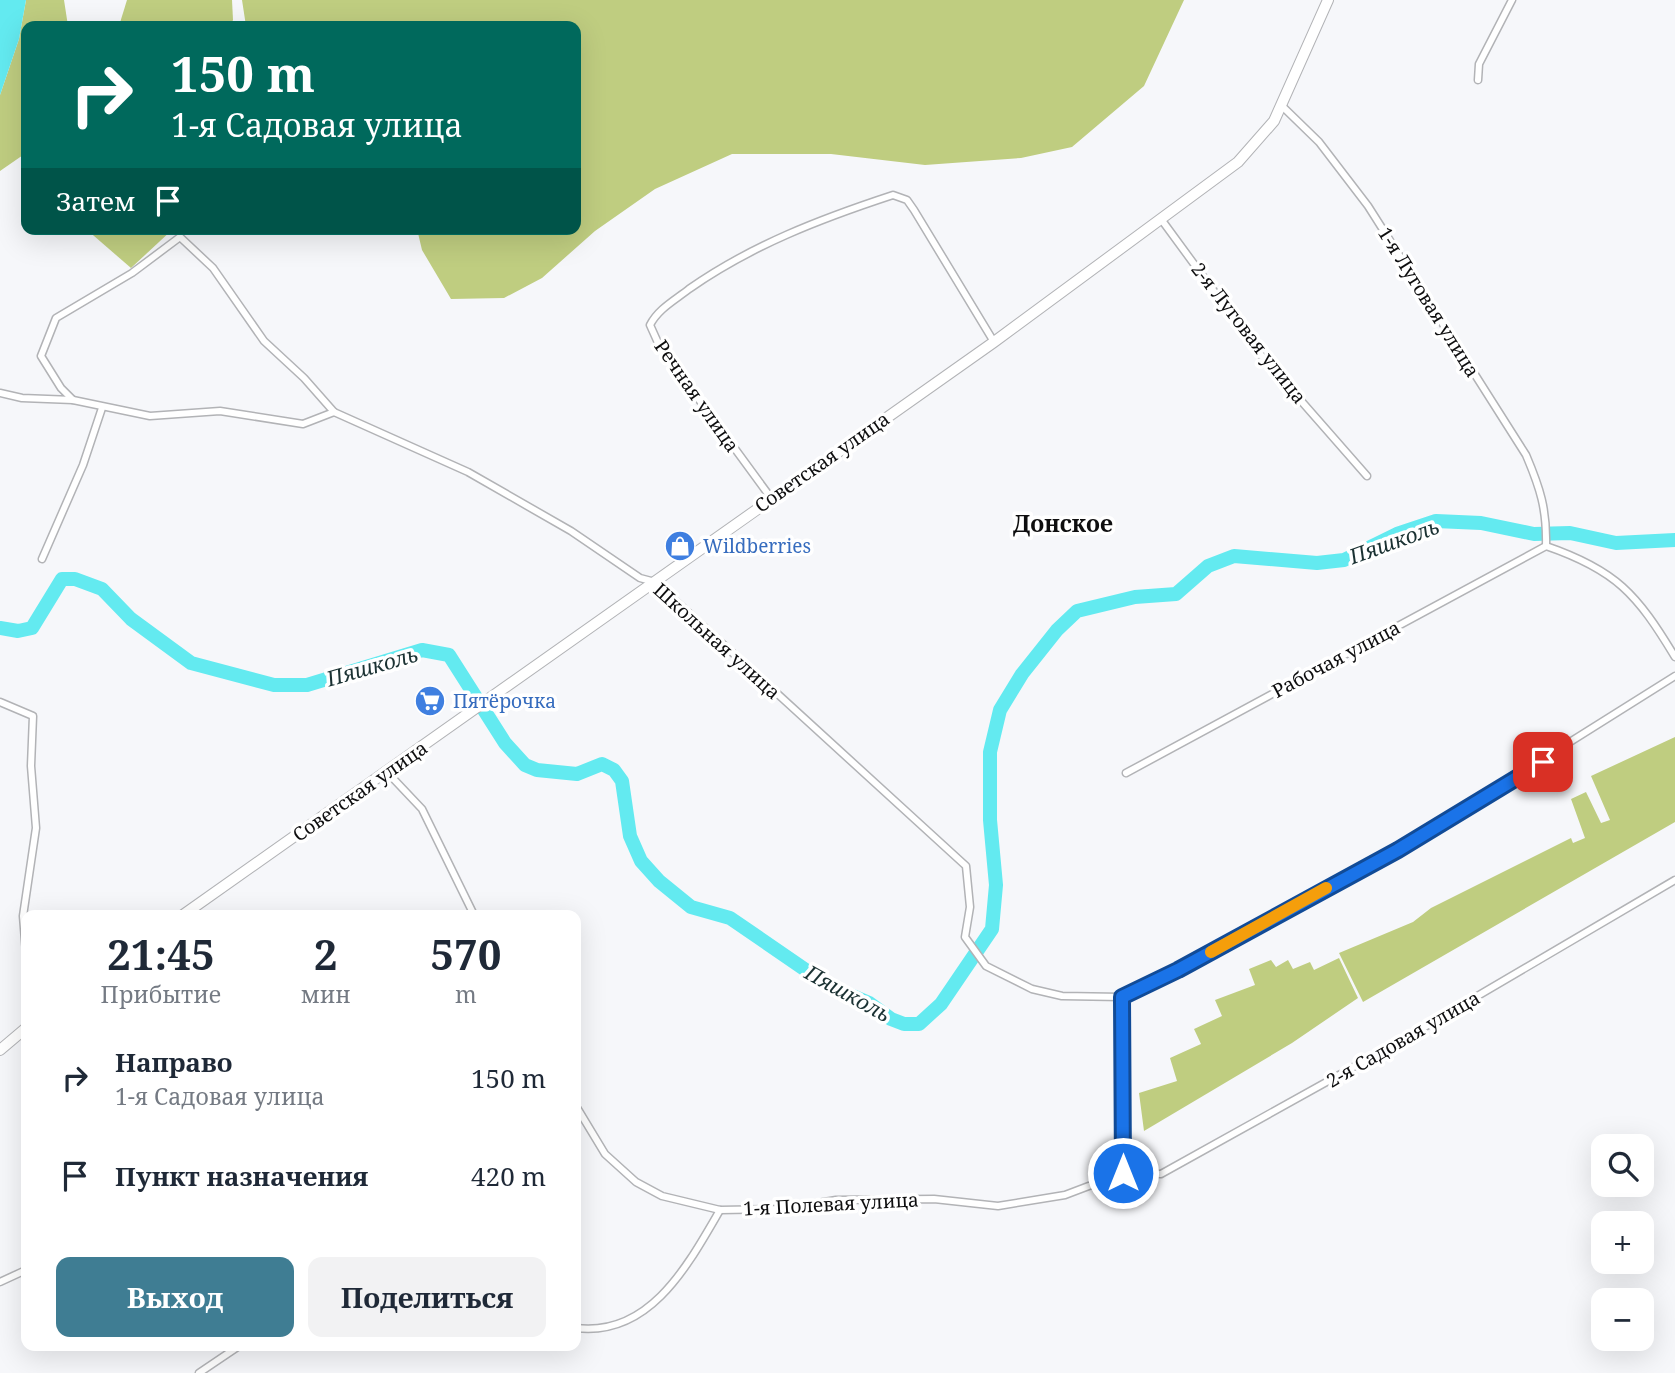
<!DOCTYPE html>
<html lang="ru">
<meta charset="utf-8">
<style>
body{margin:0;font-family:"Noto Serif",serif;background:#f2f2f3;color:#1f2937;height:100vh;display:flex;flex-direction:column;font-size:26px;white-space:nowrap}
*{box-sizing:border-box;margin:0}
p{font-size:23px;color:#747a83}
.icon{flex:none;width:38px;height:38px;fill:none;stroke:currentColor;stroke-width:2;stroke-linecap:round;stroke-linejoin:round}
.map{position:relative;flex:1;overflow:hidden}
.details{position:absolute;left:21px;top:910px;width:560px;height:441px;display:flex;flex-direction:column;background:#fff;border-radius:14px;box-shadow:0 7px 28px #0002}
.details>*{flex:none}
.top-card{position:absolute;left:21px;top:21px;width:560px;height:214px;border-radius:14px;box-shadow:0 7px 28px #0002;background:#00695c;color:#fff;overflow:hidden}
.tools{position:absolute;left:1591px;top:1134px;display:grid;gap:14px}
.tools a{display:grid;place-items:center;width:63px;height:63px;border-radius:14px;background:#fff;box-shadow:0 7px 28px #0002;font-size:35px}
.pin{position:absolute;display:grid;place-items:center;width:60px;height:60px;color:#fff;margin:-30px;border-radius:14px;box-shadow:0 4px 10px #0006}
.me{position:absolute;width:77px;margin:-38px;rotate:0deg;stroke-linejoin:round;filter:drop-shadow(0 0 5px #0008)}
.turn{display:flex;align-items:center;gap:24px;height:147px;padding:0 35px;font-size:32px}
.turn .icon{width:91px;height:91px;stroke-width:2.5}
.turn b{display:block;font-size:49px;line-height:60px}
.then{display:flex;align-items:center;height:66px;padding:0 35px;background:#0003;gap:14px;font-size:26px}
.eta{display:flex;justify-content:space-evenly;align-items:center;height:119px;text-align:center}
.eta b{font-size:42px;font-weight:700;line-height:49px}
.cta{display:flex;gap:14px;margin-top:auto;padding:14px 35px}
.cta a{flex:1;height:80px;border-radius:14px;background:#3f7d93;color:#fff;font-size:28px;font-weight:700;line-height:80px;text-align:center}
.cta a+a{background:#f2f2f3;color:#1f2937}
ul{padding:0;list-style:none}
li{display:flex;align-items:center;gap:21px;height:98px;padding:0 35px}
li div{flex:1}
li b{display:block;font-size:26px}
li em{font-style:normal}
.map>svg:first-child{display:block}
.green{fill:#bfcd80}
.water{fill:#63eaf0}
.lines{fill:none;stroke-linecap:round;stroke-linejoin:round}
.river{stroke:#63eaf0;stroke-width:14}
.street-casing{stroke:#b2b3b6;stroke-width:9}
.primary-casing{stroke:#b2b3b6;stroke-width:12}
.street{stroke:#fff;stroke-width:6}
.primary{stroke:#fff;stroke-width:10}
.route-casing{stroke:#114b97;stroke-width:18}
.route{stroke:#1a73e8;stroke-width:12}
.slow{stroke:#f59e0b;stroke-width:12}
.labels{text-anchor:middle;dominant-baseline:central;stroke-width:7;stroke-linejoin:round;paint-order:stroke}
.street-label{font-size:19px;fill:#0e0e0f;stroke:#fff}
.shop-label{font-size:19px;fill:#366cbe;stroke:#fff;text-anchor:start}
.water-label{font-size:21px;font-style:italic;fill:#1b3233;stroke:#fff}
.quarter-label{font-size:23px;font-weight:bold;fill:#0e0e0f;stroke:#fff}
</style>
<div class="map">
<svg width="1675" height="1373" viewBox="0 0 1675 1373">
<rect width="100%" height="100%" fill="#f6f7fa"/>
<g class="green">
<polygon points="26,0 64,0 68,26 26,26 26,153 0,171 0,95 19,39"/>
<polygon points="127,0 232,0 233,20 230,26 119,26"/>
<polygon points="242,0 1184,0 1144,86 1072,147 1021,158 925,165 831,154 732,154 655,189 595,231 542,278 504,298 451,299 422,250 417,229 576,229 576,26 246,26"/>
<polygon points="86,229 173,229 131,268"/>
<polygon points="1675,737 1675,822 1363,1002 1339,953 1413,922 1431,908 1571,838 1573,843 1585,838 1571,799 1586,792 1601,823 1610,820 1591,776"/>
<polygon points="1339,958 1358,998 1292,1043 1144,1131 1139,1093 1177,1081 1170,1058 1201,1044 1194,1029 1222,1016 1215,1000 1255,985 1249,969 1271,960 1276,967 1288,960 1293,969 1310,962 1314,970"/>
</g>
<polygon class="water" points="0,0 26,0 19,39 0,95"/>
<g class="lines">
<polyline class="river" points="0,628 18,631 32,628 62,579 75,579 102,589 131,619 191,663 274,685 307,685 422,650 449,655 505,743 525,765 537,770 577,774 602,764 614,770 622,781 630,836 641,861 659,881 691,907 730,918 829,986 869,1003 891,1019 904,1024 919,1024 941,1004 992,929 996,885 990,820 990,752 1000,710 1022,674 1057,630 1077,611 1135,597 1176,594 1208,566 1234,556 1317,563 1344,560 1397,534 1436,521 1481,523 1534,534 1570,533 1616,543 1675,540"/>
<g class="street-casing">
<g id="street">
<polyline points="1478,80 1479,64 1512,0"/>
<path d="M 1282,106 L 1319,142 L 1368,206 L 1526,455 C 1540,488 1547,509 1546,546"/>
<polyline points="1161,219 1260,354 1367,476"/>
<polyline points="0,393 22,398 73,400 150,416 220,411 303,424 334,412 468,472 571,531 640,578 655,582 966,866 970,907 965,937 986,966 1032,989 1062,996 1122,997 1158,981 1398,850 1675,676"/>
<polyline points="73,400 61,388 41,356 56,318 132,273 180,237 213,268 264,341 304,378 334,412"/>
<path d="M 771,498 L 659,345 L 650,325 C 658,309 675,300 689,289 C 752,245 820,219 893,195 L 907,200 L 914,210 L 994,342"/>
<path d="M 1546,546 C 1616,570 1637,594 1675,657"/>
<polyline points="42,559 83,465 102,408"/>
<polyline points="0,702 33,716 31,766 36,828 23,916 26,953"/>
<polyline points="387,772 422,809 474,915"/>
<polyline points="1126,773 1546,546"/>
<polyline points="1122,997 1123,1173"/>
<polyline points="576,1106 605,1154 636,1182 662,1196 720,1210 783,1209 836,1200 934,1199 998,1206 1065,1195 1123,1173 1161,1174 1411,1035 1675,880"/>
<polyline points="0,1282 26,1270"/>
<path d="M 576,1328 C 650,1337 688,1265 720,1210"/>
<polyline points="199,1373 239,1346"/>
</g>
</g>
<g class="primary-casing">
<g id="primary">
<polyline points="183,915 994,342 1238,162 1274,121 1328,0"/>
<polyline points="0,1050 26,1028"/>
</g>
</g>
<use href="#street" class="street"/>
<use href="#primary" class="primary"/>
</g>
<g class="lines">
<g class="route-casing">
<polyline id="route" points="1123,1173 1122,997 1178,970 1398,850 1543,762"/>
</g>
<use href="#route" class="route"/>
<polyline class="slow" points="1211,952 1326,888"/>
</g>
<defs>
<g id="shop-disc" transform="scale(1.575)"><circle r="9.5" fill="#3f7fe0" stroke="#fff"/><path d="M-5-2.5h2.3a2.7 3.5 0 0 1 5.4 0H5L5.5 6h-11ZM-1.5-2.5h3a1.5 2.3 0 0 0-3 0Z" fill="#fff"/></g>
<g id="supermarket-disc" transform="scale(1.575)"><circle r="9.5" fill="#3f7fe0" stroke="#fff"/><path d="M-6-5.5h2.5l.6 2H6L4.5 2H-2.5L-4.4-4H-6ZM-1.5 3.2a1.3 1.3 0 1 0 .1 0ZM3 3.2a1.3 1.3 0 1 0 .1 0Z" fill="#fff"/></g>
</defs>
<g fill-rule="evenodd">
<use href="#shop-disc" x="680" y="546"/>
<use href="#supermarket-disc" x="430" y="701"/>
</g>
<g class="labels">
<g class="street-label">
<text transform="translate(1429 302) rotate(58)">1-я Луговая улица</text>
<text transform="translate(1249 333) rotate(52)">2-я Луговая улица</text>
<text transform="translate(697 396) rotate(55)">Речная улица</text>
<text transform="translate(822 462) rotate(-35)">Советская улица</text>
<text transform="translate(717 641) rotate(42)">Школьная улица</text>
<text transform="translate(1336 659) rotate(-28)">Рабочая улица</text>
<text transform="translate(360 791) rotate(-35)">Советская улица</text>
<text transform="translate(1403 1039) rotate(-30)">2-я Садовая улица</text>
<text transform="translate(831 1204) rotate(-3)">1-я Полевая улица</text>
</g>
<g class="shop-label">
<text x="703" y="546">Wildberries</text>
<text x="453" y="701">Пятёрочка</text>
</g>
<g class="water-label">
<text transform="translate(1394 541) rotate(-20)">Пяшколь</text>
<text transform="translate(372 666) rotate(-16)">Пяшколь</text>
<text transform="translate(848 993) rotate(29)">Пяшколь</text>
</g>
<g class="quarter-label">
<text x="1063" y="523">Донское</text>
</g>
</g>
</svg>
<div class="tools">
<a><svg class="icon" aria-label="search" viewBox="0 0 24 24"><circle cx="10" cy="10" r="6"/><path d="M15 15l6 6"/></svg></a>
<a>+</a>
<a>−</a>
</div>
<div class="pin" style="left:1543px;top:762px;background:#d93025"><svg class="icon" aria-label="arrive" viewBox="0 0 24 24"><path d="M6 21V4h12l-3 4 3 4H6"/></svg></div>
<svg class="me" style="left:1123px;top:1173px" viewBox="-20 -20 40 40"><circle r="17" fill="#1a73e8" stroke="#fff" stroke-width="3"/><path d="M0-11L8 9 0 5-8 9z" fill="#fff"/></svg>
<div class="top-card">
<div class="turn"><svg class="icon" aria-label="right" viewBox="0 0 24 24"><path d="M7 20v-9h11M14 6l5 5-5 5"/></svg><div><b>150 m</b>1-я Садовая улица</div></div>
<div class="then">Затем<svg class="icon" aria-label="arrive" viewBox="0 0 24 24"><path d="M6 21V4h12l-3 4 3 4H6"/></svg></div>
</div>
<section class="details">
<div class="eta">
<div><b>21:45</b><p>Прибытие</p></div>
<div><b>2</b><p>мин</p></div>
<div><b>570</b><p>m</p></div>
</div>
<ul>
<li><svg class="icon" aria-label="right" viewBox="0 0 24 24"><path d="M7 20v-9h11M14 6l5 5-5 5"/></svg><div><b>Направо</b><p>1-я Садовая улица</p></div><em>150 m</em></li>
<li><svg class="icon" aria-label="arrive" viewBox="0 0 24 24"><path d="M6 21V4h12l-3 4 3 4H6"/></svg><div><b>Пункт назначения</b></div><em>420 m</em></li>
</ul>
<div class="cta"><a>Выход</a><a>Поделиться</a></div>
</section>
</div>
